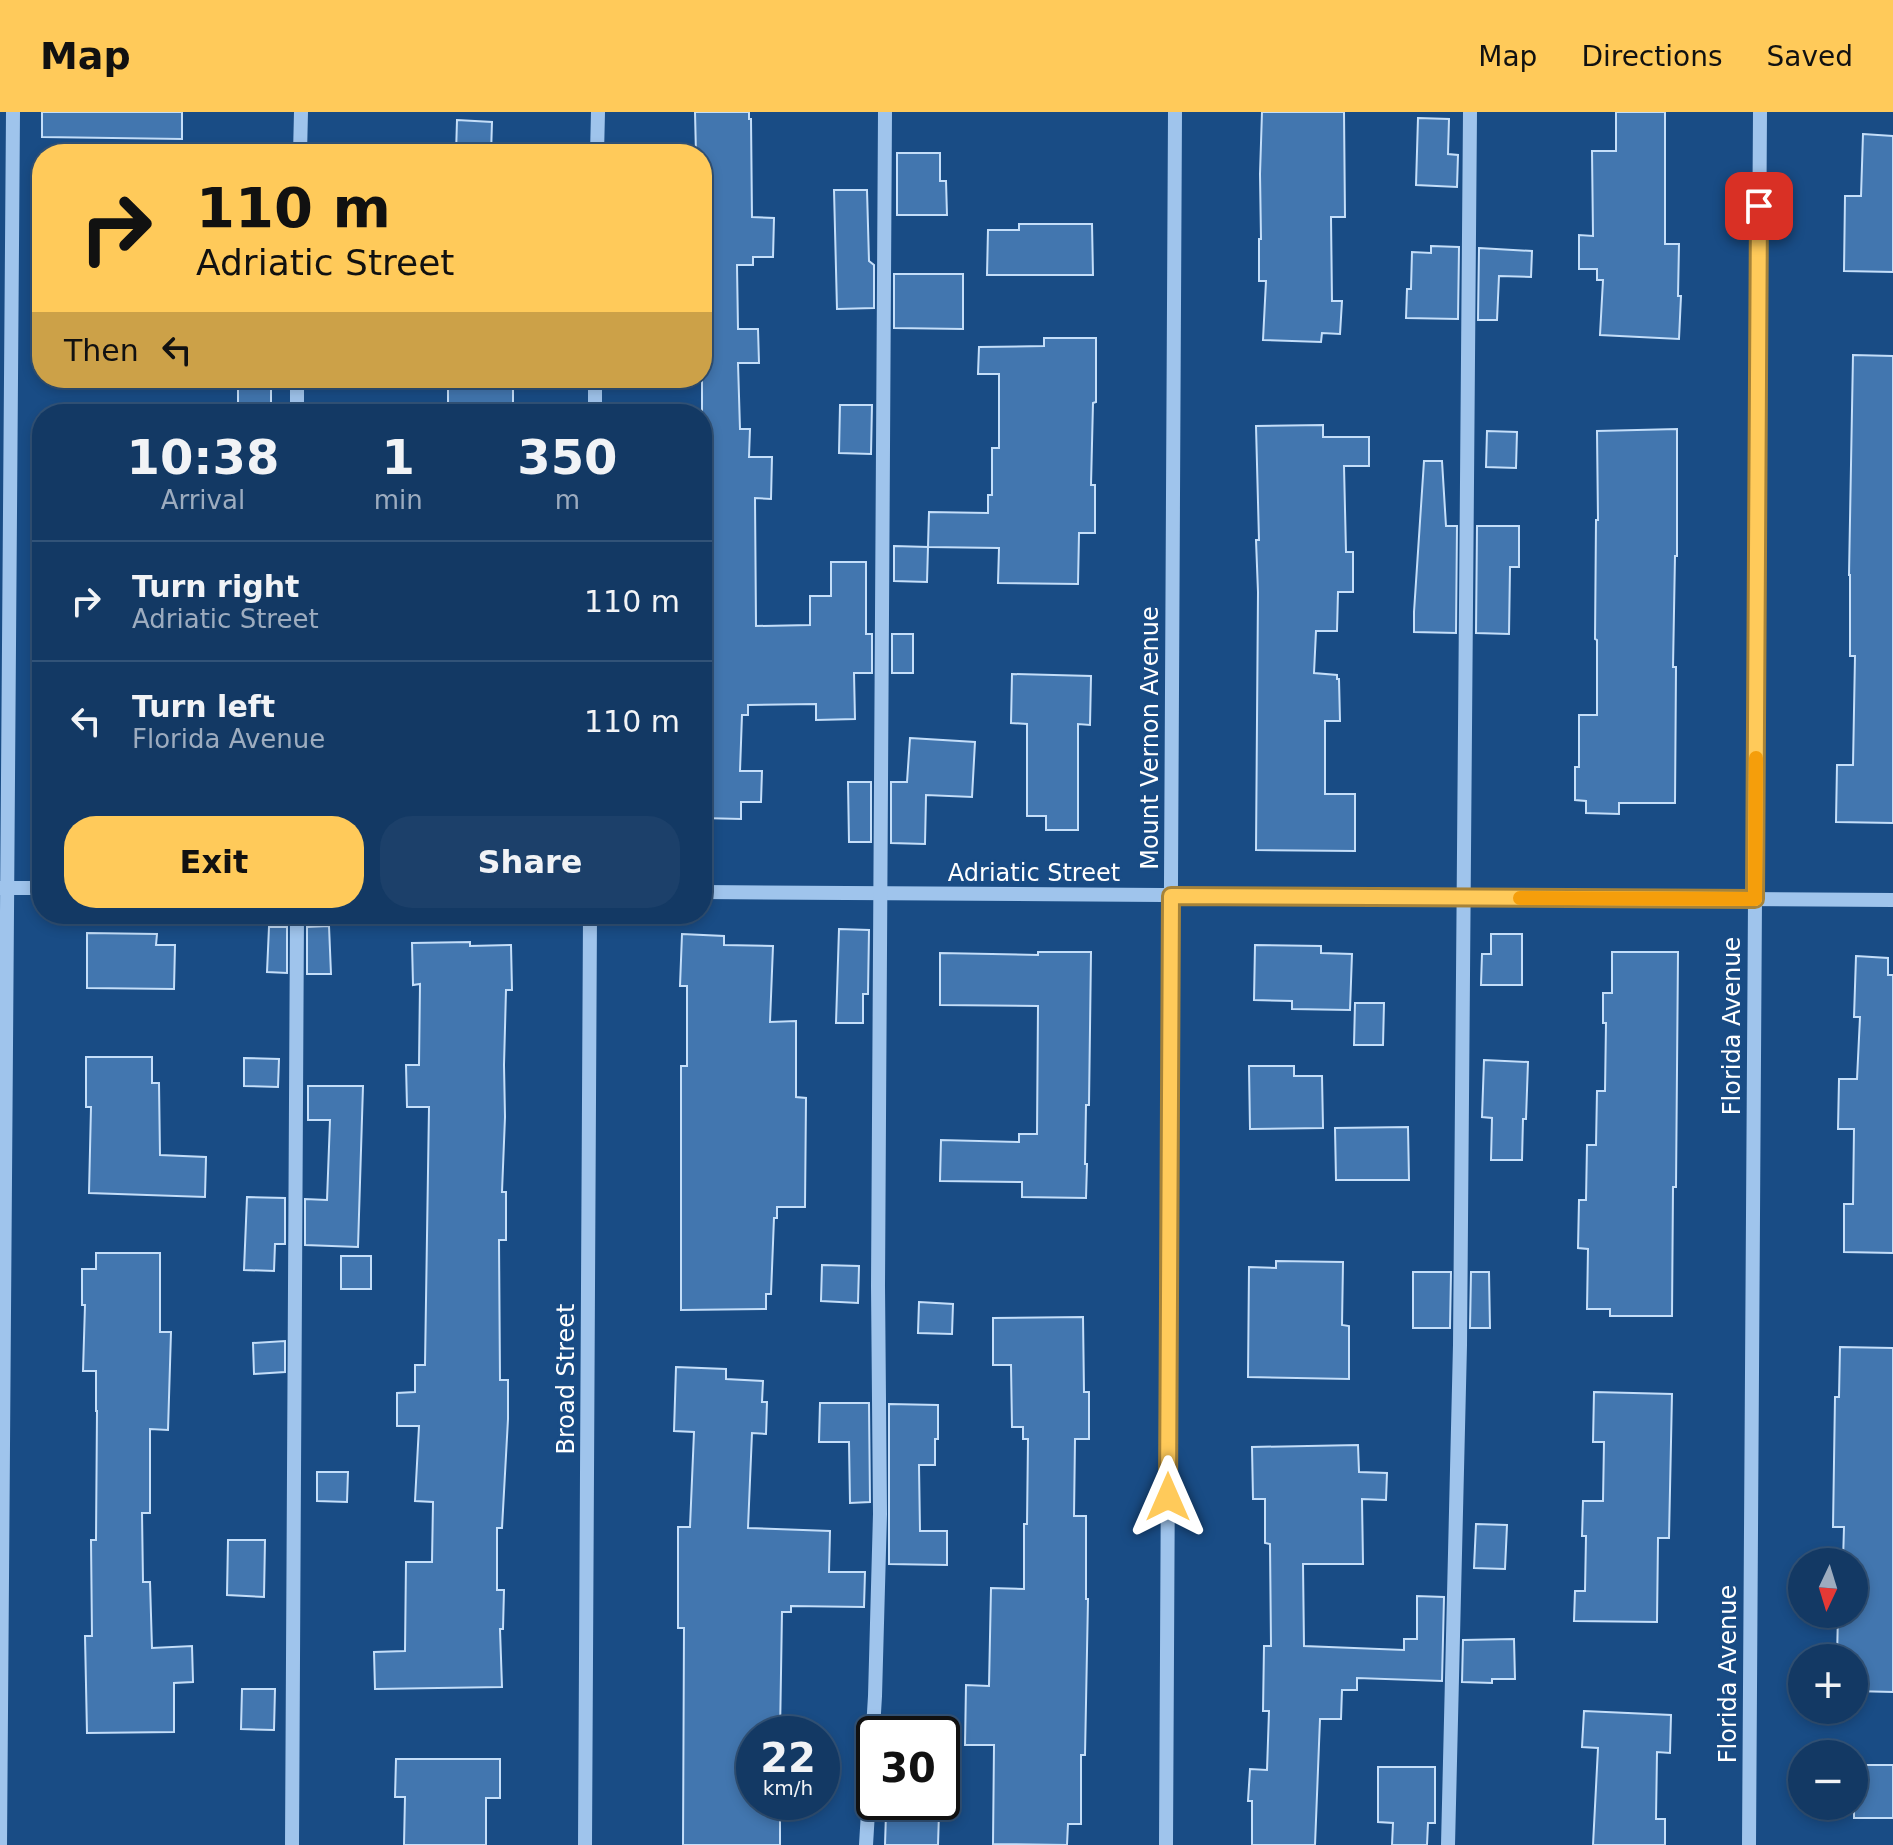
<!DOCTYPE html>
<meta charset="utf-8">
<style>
body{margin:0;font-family:"DejaVu Sans",sans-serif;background:#1c406a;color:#f1f3f6;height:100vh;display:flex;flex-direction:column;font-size:30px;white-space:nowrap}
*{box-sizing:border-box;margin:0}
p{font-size:26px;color:#9dacbf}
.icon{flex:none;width:44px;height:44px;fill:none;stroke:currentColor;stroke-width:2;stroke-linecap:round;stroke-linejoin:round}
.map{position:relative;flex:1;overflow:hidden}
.details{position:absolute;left:32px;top:292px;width:680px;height:520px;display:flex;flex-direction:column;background:#133964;border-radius:32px;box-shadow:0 4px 12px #0003,0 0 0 2px #325378}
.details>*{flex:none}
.banner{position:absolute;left:32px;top:32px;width:680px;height:244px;border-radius:32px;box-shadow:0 4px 12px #0003,0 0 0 2px #325378;background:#ffca5a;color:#111;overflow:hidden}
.needle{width:52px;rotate:184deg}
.buttons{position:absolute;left:1788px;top:1436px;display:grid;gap:16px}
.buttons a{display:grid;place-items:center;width:80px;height:80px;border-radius:50%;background:#133964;box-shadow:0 4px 12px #0003,0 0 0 2px #325378;font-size:40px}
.speed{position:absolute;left:736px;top:1604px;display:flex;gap:16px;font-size:40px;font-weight:700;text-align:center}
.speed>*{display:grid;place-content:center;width:104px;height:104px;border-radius:50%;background:#133964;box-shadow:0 4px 12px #0003,0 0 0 2px #325378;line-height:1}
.speed small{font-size:20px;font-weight:400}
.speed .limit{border:4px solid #111;border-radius:12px;background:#fff;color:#111}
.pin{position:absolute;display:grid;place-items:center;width:68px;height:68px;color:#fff;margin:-34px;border-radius:16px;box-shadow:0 4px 12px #0006}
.me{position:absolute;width:88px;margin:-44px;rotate:0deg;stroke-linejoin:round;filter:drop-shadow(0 0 6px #0008)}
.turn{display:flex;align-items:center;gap:28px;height:168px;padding:0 32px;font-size:36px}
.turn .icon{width:104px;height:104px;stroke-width:2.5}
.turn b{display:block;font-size:56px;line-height:68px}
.then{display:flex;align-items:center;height:76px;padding:0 32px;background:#0003;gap:16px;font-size:30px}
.eta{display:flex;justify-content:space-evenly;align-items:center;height:136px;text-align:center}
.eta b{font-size:48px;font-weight:800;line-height:56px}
.button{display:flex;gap:16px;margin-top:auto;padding:16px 32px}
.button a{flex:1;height:92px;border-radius:32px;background:#ffca5a;color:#111;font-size:32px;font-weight:800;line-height:92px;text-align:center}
.button a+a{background:#1c406a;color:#f1f3f6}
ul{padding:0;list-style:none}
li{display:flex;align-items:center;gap:24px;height:120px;padding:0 32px;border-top:2px solid #325378}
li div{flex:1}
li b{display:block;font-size:30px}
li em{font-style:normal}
header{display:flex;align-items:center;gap:48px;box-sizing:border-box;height:112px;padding:0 40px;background:#ffca5a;color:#111}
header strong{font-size:38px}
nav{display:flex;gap:44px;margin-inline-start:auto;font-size:28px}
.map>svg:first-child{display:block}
.building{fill:#4276af;stroke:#c4def9;stroke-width:2}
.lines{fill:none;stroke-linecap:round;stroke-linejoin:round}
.minor{stroke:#9fc4ec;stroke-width:14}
.route-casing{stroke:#a6833a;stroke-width:20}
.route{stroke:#ffca5a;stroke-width:14}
.slow{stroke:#f59e0b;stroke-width:14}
.labels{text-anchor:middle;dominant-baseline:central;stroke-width:6;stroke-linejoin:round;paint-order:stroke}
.street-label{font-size:24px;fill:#fff;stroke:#194c85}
</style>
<header>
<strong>Map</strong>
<nav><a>Map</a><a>Directions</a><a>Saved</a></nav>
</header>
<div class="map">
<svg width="1893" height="1733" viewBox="0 0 1893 1733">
<rect width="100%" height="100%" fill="#194c85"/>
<g class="building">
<polygon points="42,0 182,0 182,27 42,25"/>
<polygon points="695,0 749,0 749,7 751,7 752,105 774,106 773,145 753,145 753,153 737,153 738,217 758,217 759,251 738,251 740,317 750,317 749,345 772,345 771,387 755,386 756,514 810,513 810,484 831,484 831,450 866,450 866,522 872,522 872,561 854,561 855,607 816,608 816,592 748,593 748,603 742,603 740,659 762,659 761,690 741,690 741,707 702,706 702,42 696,42"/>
<polygon points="1262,0 1344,0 1345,105 1331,105 1332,189 1342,189 1340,222 1322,221 1321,230 1263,228 1266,169 1259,169 1259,127 1261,127 1260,62"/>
<polygon points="1616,0 1665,0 1665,132 1679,132 1678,184 1681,184 1679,227 1600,223 1603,168 1597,168 1597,157 1579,157 1579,123 1593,124 1592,39 1616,39"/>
<polygon points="1418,6 1449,7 1448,42 1458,43 1457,75 1416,73"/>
<polygon points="457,8 492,10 491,42 456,42"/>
<polygon points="1863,22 1893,24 1893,160 1844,159 1845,84 1861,84"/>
<polygon points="897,41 940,41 940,69 946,69 947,103 897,103"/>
<polygon points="834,78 867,78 869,149 874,153 874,196 837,197"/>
<polygon points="1019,112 1092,112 1093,163 987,163 988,118 1019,118"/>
<polygon points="1431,134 1459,135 1458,207 1406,206 1407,177 1411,177 1412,140 1431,141"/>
<polygon points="1479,136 1532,139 1531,165 1499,164 1497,208 1478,208"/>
<polygon points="894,162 963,162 963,217 894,216"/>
<polygon points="1044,226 1096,226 1096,290 1093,291 1091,373 1095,373 1095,421 1079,421 1078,472 998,471 999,436 928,435 929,400 988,401 988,383 992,383 992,336 999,336 999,262 978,262 979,235 1044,234"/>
<polygon points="1853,243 1893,244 1893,711 1836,710 1837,653 1853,653 1855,544 1850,544 1850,463 1849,463"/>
<rect x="238" y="271" width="33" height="31"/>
<polygon points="448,273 513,274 513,302 448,302"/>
<polygon points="840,293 872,293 871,342 839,341"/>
<polygon points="1323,313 1323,325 1369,325 1369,354 1344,354 1346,440 1353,440 1353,480 1338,480 1337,519 1316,519 1314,561 1337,563 1337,567 1339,567 1340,609 1325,609 1325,682 1355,682 1355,739 1256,738 1258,480 1256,428 1259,428 1256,314"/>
<polygon points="1677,317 1677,444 1675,444 1673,555 1676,555 1675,691 1619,691 1619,702 1586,701 1586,689 1575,688 1575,655 1579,655 1579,603 1597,603 1597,528 1595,527 1596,408 1598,408 1597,319"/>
<polygon points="1487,319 1517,320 1516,356 1486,355"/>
<polygon points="1424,349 1442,349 1446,414 1457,414 1456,521 1414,520 1414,500"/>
<polygon points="1477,414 1519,414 1519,455 1510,455 1509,522 1476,521"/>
<polygon points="894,434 928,435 927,470 894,469"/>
<rect x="892" y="522" width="21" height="39"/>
<polygon points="1012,562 1091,564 1090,613 1078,612 1078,718 1046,718 1046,704 1027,704 1027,612 1011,611"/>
<polygon points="910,626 975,630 972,685 926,683 925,732 891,731 891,670 907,670"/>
<polygon points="848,670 871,670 871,730 849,730"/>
<polygon points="329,814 331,862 307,862 307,815"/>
<polygon points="269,815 287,815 287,861 267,860"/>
<polygon points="839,817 869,818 868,882 863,882 863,911 836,911"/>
<polygon points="87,821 157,822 156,833 175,833 174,877 87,876"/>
<polygon points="682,822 724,824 724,833 773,834 770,910 796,909 796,985 806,986 805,1095 777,1095 777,1106 774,1106 771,1182 766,1182 766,1197 681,1198 681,954 687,954 687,874 680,874"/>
<polygon points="1491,822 1522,822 1522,873 1481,873 1482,842 1491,842"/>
<polygon points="470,830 470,834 511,833 512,878 506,878 504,953 505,1005 502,1080 506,1080 506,1128 499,1128 500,1268 508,1268 508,1307 502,1416 497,1416 497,1478 504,1478 503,1517 500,1517 502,1575 375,1577 374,1540 405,1539 406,1450 432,1450 433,1390 415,1389 419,1314 397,1314 397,1281 415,1280 415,1253 425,1253 429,995 407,995 406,953 419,953 420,872 413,873 412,831"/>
<polygon points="1255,833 1321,834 1321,841 1352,842 1350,898 1292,897 1292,889 1254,888"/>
<polygon points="1038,840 1091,840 1089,993 1086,993 1085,1052 1087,1052 1086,1086 1022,1085 1022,1070 940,1069 941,1028 1019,1030 1019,1022 1037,1022 1038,894 940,893 940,841 1038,843"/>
<polygon points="1612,840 1678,840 1676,1075 1673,1075 1672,1204 1610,1204 1610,1197 1587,1197 1588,1137 1578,1136 1579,1088 1586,1088 1587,1033 1596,1033 1597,979 1605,979 1606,911 1603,911 1603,881 1612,881"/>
<polygon points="1856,844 1888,846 1888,863 1893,863 1893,1141 1844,1140 1844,1092 1853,1092 1854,1017 1838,1017 1839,967 1857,967 1860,905 1854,905"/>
<polygon points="1355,891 1384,891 1383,933 1354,933"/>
<polygon points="86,945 152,945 152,971 159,971 160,1043 206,1045 205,1085 89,1081 91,995 86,995"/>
<polygon points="244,946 279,947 278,975 244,974"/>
<polygon points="1484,948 1528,950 1526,1007 1523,1007 1522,1048 1491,1048 1492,1006 1482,1005"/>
<polygon points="1249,954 1294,954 1294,964 1322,964 1323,1016 1250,1017"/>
<polygon points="308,974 363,974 358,1135 305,1133 305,1087 327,1088 330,1008 308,1008"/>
<polygon points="1408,1015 1409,1068 1336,1068 1335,1016"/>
<polygon points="247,1085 285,1086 285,1132 275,1132 274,1159 244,1158"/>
<polygon points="96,1141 160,1141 160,1220 171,1220 168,1318 150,1317 150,1401 142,1401 143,1470 150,1470 152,1536 192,1534 193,1570 174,1571 174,1620 87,1621 85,1524 92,1524 91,1428 96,1428 97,1299 96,1299 96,1259 83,1259 85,1193 82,1193 82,1157 96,1157"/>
<rect x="341" y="1144" width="30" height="33"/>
<polygon points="1276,1149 1343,1150 1342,1213 1349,1214 1349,1267 1248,1265 1249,1155 1276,1156"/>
<polygon points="822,1153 859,1154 858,1191 821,1189"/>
<polygon points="1413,1160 1451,1160 1450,1216 1413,1216"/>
<polygon points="1471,1160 1489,1160 1490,1216 1470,1216"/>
<polygon points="919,1190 953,1192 952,1222 918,1221"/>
<polygon points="1083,1205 1084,1280 1089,1280 1089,1327 1075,1327 1074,1404 1086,1404 1086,1487 1088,1487 1085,1643 1081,1643 1081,1712 1068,1712 1067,1733 993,1732 994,1633 965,1633 966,1573 989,1574 991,1476 1024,1477 1024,1412 1027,1412 1028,1327 1023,1327 1023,1315 1012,1315 1011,1253 993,1253 993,1206"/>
<polygon points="285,1229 285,1260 254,1262 253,1231"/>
<polygon points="1840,1235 1893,1236 1893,1580 1854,1579 1854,1546 1837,1546 1838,1502 1854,1502 1854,1449 1843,1449 1844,1415 1833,1415 1835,1285 1839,1285"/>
<polygon points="676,1255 726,1257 726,1267 763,1269 762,1290 767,1290 766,1322 752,1321 748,1416 830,1419 829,1460 865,1460 864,1495 791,1494 791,1500 782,1500 780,1622 754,1622 754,1690 780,1690 780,1733 683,1733 684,1516 678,1516 678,1415 690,1415 694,1320 674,1319"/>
<polygon points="1594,1280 1672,1282 1669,1426 1658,1426 1657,1510 1574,1509 1575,1479 1585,1479 1586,1424 1582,1424 1583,1389 1603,1389 1604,1330 1593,1330"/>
<polygon points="820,1291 869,1291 870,1390 850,1391 849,1330 819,1330"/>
<polygon points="889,1292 938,1293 938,1327 935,1327 935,1353 919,1353 920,1419 947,1419 947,1453 889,1452"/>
<polygon points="1358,1333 1359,1360 1387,1361 1386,1388 1362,1387 1363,1452 1303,1452 1304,1534 1404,1538 1404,1527 1417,1527 1417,1484 1444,1485 1442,1569 1357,1566 1357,1578 1342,1578 1341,1607 1320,1607 1315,1733 1252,1733 1252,1689 1248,1689 1250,1657 1267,1658 1269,1599 1263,1599 1264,1534 1271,1534 1270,1432 1265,1431 1265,1387 1253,1387 1252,1335"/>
<polygon points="317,1360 348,1360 347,1390 317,1389"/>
<polygon points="1476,1412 1507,1413 1505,1457 1474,1456"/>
<polygon points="228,1428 265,1428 264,1485 227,1483"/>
<polygon points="1514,1527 1515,1567 1492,1567 1492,1571 1462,1570 1463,1528"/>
<polygon points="242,1577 275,1577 274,1618 241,1617"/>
<polygon points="1584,1599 1671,1603 1670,1641 1657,1640 1656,1707 1665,1707 1665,1733 1593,1733 1598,1636 1582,1635"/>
<polygon points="396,1647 500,1647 500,1686 486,1686 486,1733 404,1733 405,1685 395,1685"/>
<rect x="1854" y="1653" width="39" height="53"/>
<polygon points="1378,1655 1435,1655 1435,1711 1428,1711 1427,1733 1392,1733 1393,1711 1378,1710"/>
<polygon points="886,1701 939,1701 938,1733 885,1733"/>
</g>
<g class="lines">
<g class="minor">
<polyline points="300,42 301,0"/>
<polyline points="597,42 598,0"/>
<polyline points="297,266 297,302"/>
<polyline points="595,302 595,266"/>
<polyline points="0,776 42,776"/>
<polyline points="702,780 1893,788"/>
<polyline points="0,1733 13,0"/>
<polyline points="292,1733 297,802"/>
<polyline points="585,1733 590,802"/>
<polyline points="866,1733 875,1584 880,1402 878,1174 885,0"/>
<polyline points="1166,1733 1175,0"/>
<polyline points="1448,1733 1460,1233 1470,0"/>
<polyline points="1749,1733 1760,0"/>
</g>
</g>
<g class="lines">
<g class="route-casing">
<polyline id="route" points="1168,1385 1171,784 1755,787 1759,94"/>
</g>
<use href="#route" class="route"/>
<polyline class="slow" points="1520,786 1755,787 1756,646"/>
</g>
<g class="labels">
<g class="street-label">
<text transform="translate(1150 626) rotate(-90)">Mount Vernon Avenue</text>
<text x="1034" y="761">Adriatic Street</text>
<text transform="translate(1732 914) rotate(-90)">Florida Avenue</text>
<text transform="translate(566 1267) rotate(-90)">Broad Street</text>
<text transform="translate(1728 1562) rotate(-90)">Florida Avenue</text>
</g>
</g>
</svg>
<div class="buttons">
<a><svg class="needle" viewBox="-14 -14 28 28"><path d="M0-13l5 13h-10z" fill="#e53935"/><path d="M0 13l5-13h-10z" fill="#9dacbf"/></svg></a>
<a>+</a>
<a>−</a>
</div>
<div class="speed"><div>22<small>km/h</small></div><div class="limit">30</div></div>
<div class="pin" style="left:1759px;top:94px;background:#d93025"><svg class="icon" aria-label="arrive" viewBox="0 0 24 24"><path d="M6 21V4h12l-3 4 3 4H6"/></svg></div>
<svg class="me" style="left:1168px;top:1385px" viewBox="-20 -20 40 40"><path d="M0-17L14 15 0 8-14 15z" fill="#ffca5a" stroke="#fff" stroke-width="4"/></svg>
<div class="banner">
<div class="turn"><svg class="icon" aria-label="right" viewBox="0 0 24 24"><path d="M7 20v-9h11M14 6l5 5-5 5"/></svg><div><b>110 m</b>Adriatic Street</div></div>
<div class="then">Then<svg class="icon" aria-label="left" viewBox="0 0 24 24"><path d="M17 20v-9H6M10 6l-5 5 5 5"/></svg></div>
</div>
<section class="details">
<div class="eta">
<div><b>10:38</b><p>Arrival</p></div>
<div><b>1</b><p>min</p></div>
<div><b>350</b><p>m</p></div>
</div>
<ul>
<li><svg class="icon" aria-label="right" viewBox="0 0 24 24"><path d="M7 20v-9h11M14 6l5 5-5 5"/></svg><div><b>Turn right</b><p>Adriatic Street</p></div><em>110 m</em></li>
<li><svg class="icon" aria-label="left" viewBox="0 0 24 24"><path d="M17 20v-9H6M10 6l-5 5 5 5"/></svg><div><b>Turn left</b><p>Florida Avenue</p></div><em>110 m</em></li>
</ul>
<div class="button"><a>Exit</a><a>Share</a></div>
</section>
</div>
